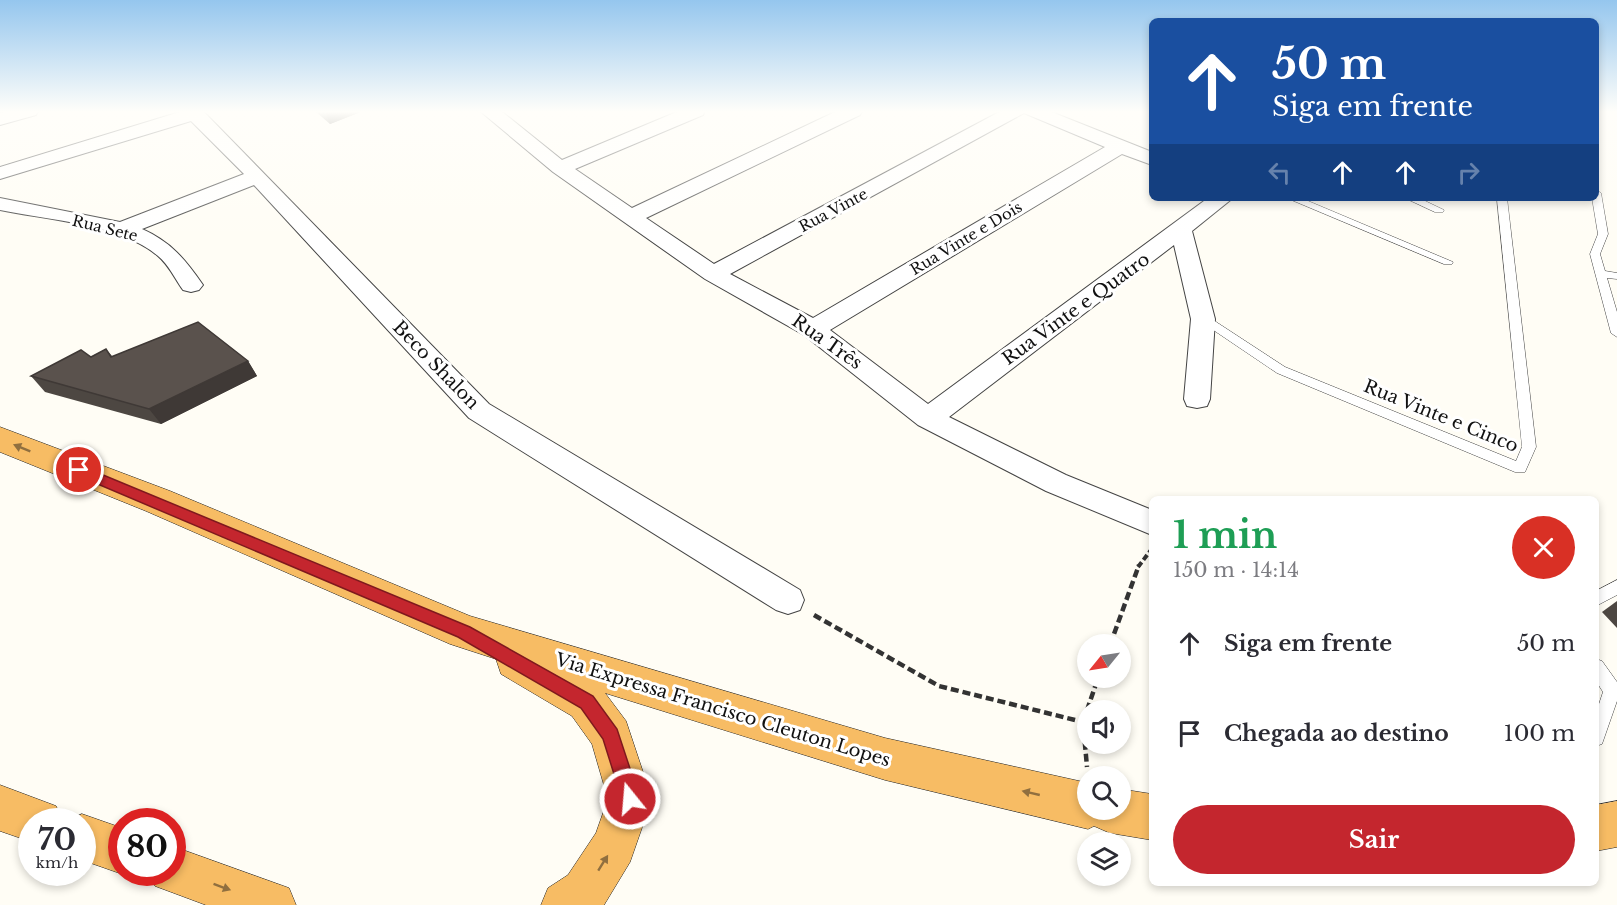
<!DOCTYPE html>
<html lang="pt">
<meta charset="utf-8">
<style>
body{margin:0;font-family:"Libre Baskerville",serif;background:#f7f7f7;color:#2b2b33;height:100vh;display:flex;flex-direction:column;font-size:22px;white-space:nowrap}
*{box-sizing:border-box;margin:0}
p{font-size:20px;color:#7c7c81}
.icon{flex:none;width:33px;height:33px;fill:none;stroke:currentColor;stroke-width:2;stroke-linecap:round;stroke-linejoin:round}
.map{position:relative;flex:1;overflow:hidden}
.details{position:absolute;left:1149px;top:496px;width:450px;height:390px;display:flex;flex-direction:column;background:#fff;border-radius:9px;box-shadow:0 3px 9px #0003}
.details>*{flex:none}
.hud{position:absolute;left:1149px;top:18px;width:450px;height:183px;border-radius:9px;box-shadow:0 3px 9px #0003;background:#1a4fa0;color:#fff;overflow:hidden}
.needle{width:39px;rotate:240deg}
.tools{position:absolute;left:1077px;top:634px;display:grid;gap:12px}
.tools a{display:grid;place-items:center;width:54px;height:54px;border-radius:50%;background:#fff;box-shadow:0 3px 9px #0003;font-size:30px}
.speed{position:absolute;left:18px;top:808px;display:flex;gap:12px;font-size:30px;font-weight:700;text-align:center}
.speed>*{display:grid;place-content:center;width:78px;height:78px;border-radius:50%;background:#fff;box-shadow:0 3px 9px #0003;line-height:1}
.speed small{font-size:15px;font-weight:400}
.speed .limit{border:9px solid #d22;background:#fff;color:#111}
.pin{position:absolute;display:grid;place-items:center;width:51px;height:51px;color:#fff;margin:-26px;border:3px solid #fff;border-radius:50%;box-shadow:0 2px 6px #0007}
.me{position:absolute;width:66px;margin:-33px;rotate:343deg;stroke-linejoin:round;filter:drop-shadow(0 0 4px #0008)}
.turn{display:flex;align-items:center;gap:21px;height:126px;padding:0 24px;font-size:27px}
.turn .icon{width:78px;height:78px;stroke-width:2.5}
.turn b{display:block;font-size:42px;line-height:51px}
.lanes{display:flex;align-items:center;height:57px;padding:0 24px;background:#0003;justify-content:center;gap:30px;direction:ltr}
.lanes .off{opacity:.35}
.round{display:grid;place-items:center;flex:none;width:63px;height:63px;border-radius:32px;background:#f7f7f7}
.head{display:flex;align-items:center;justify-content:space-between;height:102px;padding:0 24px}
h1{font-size:36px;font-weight:800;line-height:45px;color:#1e9e55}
.action{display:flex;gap:12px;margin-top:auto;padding:12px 24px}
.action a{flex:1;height:69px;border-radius:36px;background:#c4262e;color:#fff;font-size:24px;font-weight:800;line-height:69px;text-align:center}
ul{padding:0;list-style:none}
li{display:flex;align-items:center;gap:18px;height:90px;padding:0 24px}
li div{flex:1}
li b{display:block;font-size:22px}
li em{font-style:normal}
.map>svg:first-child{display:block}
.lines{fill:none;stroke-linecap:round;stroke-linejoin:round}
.service-casing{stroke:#444;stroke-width:1}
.minor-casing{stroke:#444;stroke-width:2}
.trunk-casing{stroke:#222;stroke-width:1}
.path-far1{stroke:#333;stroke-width:4;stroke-dasharray:6 3;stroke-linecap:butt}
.path{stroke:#333;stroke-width:4.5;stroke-dasharray:8 4;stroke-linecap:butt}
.service{fill:#fff;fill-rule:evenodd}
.minor{fill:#fff;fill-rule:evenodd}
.trunk{fill:#f7bc64;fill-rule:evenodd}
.wall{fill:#4d4742}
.shaded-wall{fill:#3f3936}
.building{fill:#5a524d;stroke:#3f3936;stroke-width:1.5}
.oneway{fill:#906f3f}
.route{fill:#c4262e;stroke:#7f191e;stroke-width:1.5}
.labels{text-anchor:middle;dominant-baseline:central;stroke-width:6;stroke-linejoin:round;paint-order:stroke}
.far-street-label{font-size:15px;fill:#111;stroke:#fff}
.street-label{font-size:18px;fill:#111;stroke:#fff}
</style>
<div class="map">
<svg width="1617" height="905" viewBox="0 0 1617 905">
<rect width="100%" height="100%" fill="#fffdf5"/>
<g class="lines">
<g class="service-casing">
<g id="service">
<polygon points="1596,190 1601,193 1608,234 1600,254 1605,271 1617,273 1617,279 1607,278 1617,312 1617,337 1611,333 1590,254 1598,234 1592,198 1596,198"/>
<polygon points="1287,198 1301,198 1453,262 1452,264 1444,264"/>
<polygon points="1405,198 1419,198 1444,210 1443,212 1435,212"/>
<polygon points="1497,198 1507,198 1536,447 1525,472 1515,472 1277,373 1197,319 1203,315 1207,316 1285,367 1516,461 1522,447"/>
<polygon points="1617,580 1617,595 1596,606 1596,591"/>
<polygon points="1596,659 1602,661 1617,682 1617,701 1602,744 1596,746 1596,713 1603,692 1596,681"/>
</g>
</g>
<g class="minor-casing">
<g id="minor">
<polygon points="7,111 38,111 36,115 0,125 0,113"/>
<path d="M 183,111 L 203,111 L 489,404 L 800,590 L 804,600 L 800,610 L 788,614 L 776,610 L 469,418 L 254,185 L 142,229 C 171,242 185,259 203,285 L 199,290 L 191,292 L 183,290 C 175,279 169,265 158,256 C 121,224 48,220 0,210 L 0,198 L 120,222 L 244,174 L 191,121 L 0,179 L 0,167 Z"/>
<path d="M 480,111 L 501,111 L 562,160 L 679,111 L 705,111 L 703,115 L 575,169 L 632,208 L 837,111 L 862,111 L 860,115 L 646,218 L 714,264 L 1001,111 L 1049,111 L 1152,152 L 1152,165 L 1122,154 L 830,330 L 928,404 L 1208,198 L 1233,198 L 1192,231 L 1215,319 L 1210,399 L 1207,406 L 1197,408 L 1187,406 L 1184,399 L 1191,319 L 1174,245 L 949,417 L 1066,475 L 1152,510 L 1152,535 L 1046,491 L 918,425 L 804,335 L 705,279 L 553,172 ZM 1024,113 L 1105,147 L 813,318 L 730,274 Z"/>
</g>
</g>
<g class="trunk-casing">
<g id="trunk">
<polygon points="0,427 170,491 470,616 885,738 1088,783 1088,810 1120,810 1120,789 1152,794 1152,840 1110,833 1094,826 1088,829 885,780 605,693 626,721 652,799 630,862 604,905 541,905 548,888 568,875 596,833 608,799 592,744 572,716 501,674 496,659 450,644 146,511 0,452"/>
<polygon points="0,785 56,806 63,822 32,822 32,842 0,831"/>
<polygon points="1617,801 1617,847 1596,851 1596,805"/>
<polygon points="82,814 122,828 122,873 125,873 122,874 82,860 82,822 65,822"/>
<polygon points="172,846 289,888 296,905 206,905 155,886 150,873 172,873"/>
</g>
</g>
<polyline class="path-far1" points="1138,567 1151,550"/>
<g class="path">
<polyline points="814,615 939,686 1083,722 1087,767"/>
<polyline points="1110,645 1139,565"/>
<polyline points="1083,722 1098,678"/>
</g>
<use href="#service" class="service"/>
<use href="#minor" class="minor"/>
<use href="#trunk" class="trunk"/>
</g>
<g class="wall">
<polygon points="315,111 363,111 330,124"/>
<polygon points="106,349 112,356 248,361 257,376 161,424 45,392 31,376 91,357"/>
<polygon points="1617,601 1617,628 1602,612"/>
</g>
<g class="shaded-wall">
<polygon points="325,111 363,111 330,124"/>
<polygon points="248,361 257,376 161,424 149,409"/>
</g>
<polygon class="building" points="198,322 248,361 149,409 31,376 81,350 91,357 106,349 111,357"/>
<defs><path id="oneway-solid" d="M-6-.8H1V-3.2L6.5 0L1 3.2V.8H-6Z" transform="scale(1.5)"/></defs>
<g class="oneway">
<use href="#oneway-solid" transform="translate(22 448) rotate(-158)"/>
<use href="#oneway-solid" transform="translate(1031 793) rotate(-167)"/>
<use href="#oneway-solid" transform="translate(603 863) rotate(-58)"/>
<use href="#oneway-solid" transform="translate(222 887) rotate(20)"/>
</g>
<linearGradient id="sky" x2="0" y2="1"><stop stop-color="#95c6ee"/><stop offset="0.47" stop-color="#fffefa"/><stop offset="1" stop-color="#fffefa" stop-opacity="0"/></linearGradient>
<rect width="1617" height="238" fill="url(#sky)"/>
<polygon class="route" points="79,465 470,627 593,696 617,729 640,799 637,806 630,808 624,806 603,739 581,708 458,637 74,474 74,466"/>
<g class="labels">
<g class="far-street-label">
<text transform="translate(833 210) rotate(-28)">Rua Vinte</text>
<text transform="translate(105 228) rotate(14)">Rua Sete</text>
<text transform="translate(966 238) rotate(-31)">Rua Vinte e Dois</text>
</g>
<g class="street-label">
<text transform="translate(1076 309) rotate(-36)">Rua Vinte e Quatro</text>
<text transform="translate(827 342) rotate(35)">Rua Três</text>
<text transform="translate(436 365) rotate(46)">Beco Shalon</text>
<text transform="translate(1441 416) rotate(22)">Rua Vinte e Cinco</text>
<text transform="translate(723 710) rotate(17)">Via Expressa Francisco Cleuton Lopes</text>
</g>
</g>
</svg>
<div class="tools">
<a><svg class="needle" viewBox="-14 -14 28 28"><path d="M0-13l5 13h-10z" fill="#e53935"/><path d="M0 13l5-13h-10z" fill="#7c7c81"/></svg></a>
<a><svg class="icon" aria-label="sound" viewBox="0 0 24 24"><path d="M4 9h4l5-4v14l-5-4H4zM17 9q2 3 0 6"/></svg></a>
<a><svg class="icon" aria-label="search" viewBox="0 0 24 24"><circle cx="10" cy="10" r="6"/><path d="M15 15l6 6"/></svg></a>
<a><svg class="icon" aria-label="layers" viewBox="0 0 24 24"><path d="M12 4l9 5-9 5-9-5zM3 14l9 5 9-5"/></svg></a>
</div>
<div class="speed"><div>70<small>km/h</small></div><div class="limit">80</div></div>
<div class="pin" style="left:79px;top:470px;background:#d93025"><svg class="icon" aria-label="arrive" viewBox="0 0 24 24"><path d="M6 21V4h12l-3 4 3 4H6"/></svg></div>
<svg class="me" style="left:630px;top:799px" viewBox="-20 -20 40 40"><circle r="17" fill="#c4262e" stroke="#fff" stroke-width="3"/><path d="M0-11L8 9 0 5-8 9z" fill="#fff"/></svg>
<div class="hud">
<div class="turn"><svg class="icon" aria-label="ahead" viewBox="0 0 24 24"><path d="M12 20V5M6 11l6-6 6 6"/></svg><div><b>50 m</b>Siga em frente</div></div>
<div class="lanes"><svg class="icon off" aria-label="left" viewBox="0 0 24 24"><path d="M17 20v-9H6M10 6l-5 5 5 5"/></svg><svg class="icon" aria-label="ahead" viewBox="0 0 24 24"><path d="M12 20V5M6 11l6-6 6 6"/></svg><svg class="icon" aria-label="ahead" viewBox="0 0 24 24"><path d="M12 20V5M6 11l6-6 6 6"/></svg><svg class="icon off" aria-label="right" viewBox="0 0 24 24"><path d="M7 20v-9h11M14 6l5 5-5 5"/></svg></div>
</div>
<section class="details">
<div class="head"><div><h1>1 min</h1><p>150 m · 14:14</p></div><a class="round" style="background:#d93025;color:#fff"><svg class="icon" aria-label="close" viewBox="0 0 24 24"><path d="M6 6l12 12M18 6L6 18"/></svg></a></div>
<ul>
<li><svg class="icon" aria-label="ahead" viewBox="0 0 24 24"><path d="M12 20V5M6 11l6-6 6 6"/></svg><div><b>Siga em frente</b></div><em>50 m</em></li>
<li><svg class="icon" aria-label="arrive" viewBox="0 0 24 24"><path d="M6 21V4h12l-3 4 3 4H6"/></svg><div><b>Chegada ao destino</b></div><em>100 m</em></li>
</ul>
<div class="action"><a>Sair</a></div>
</section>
</div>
